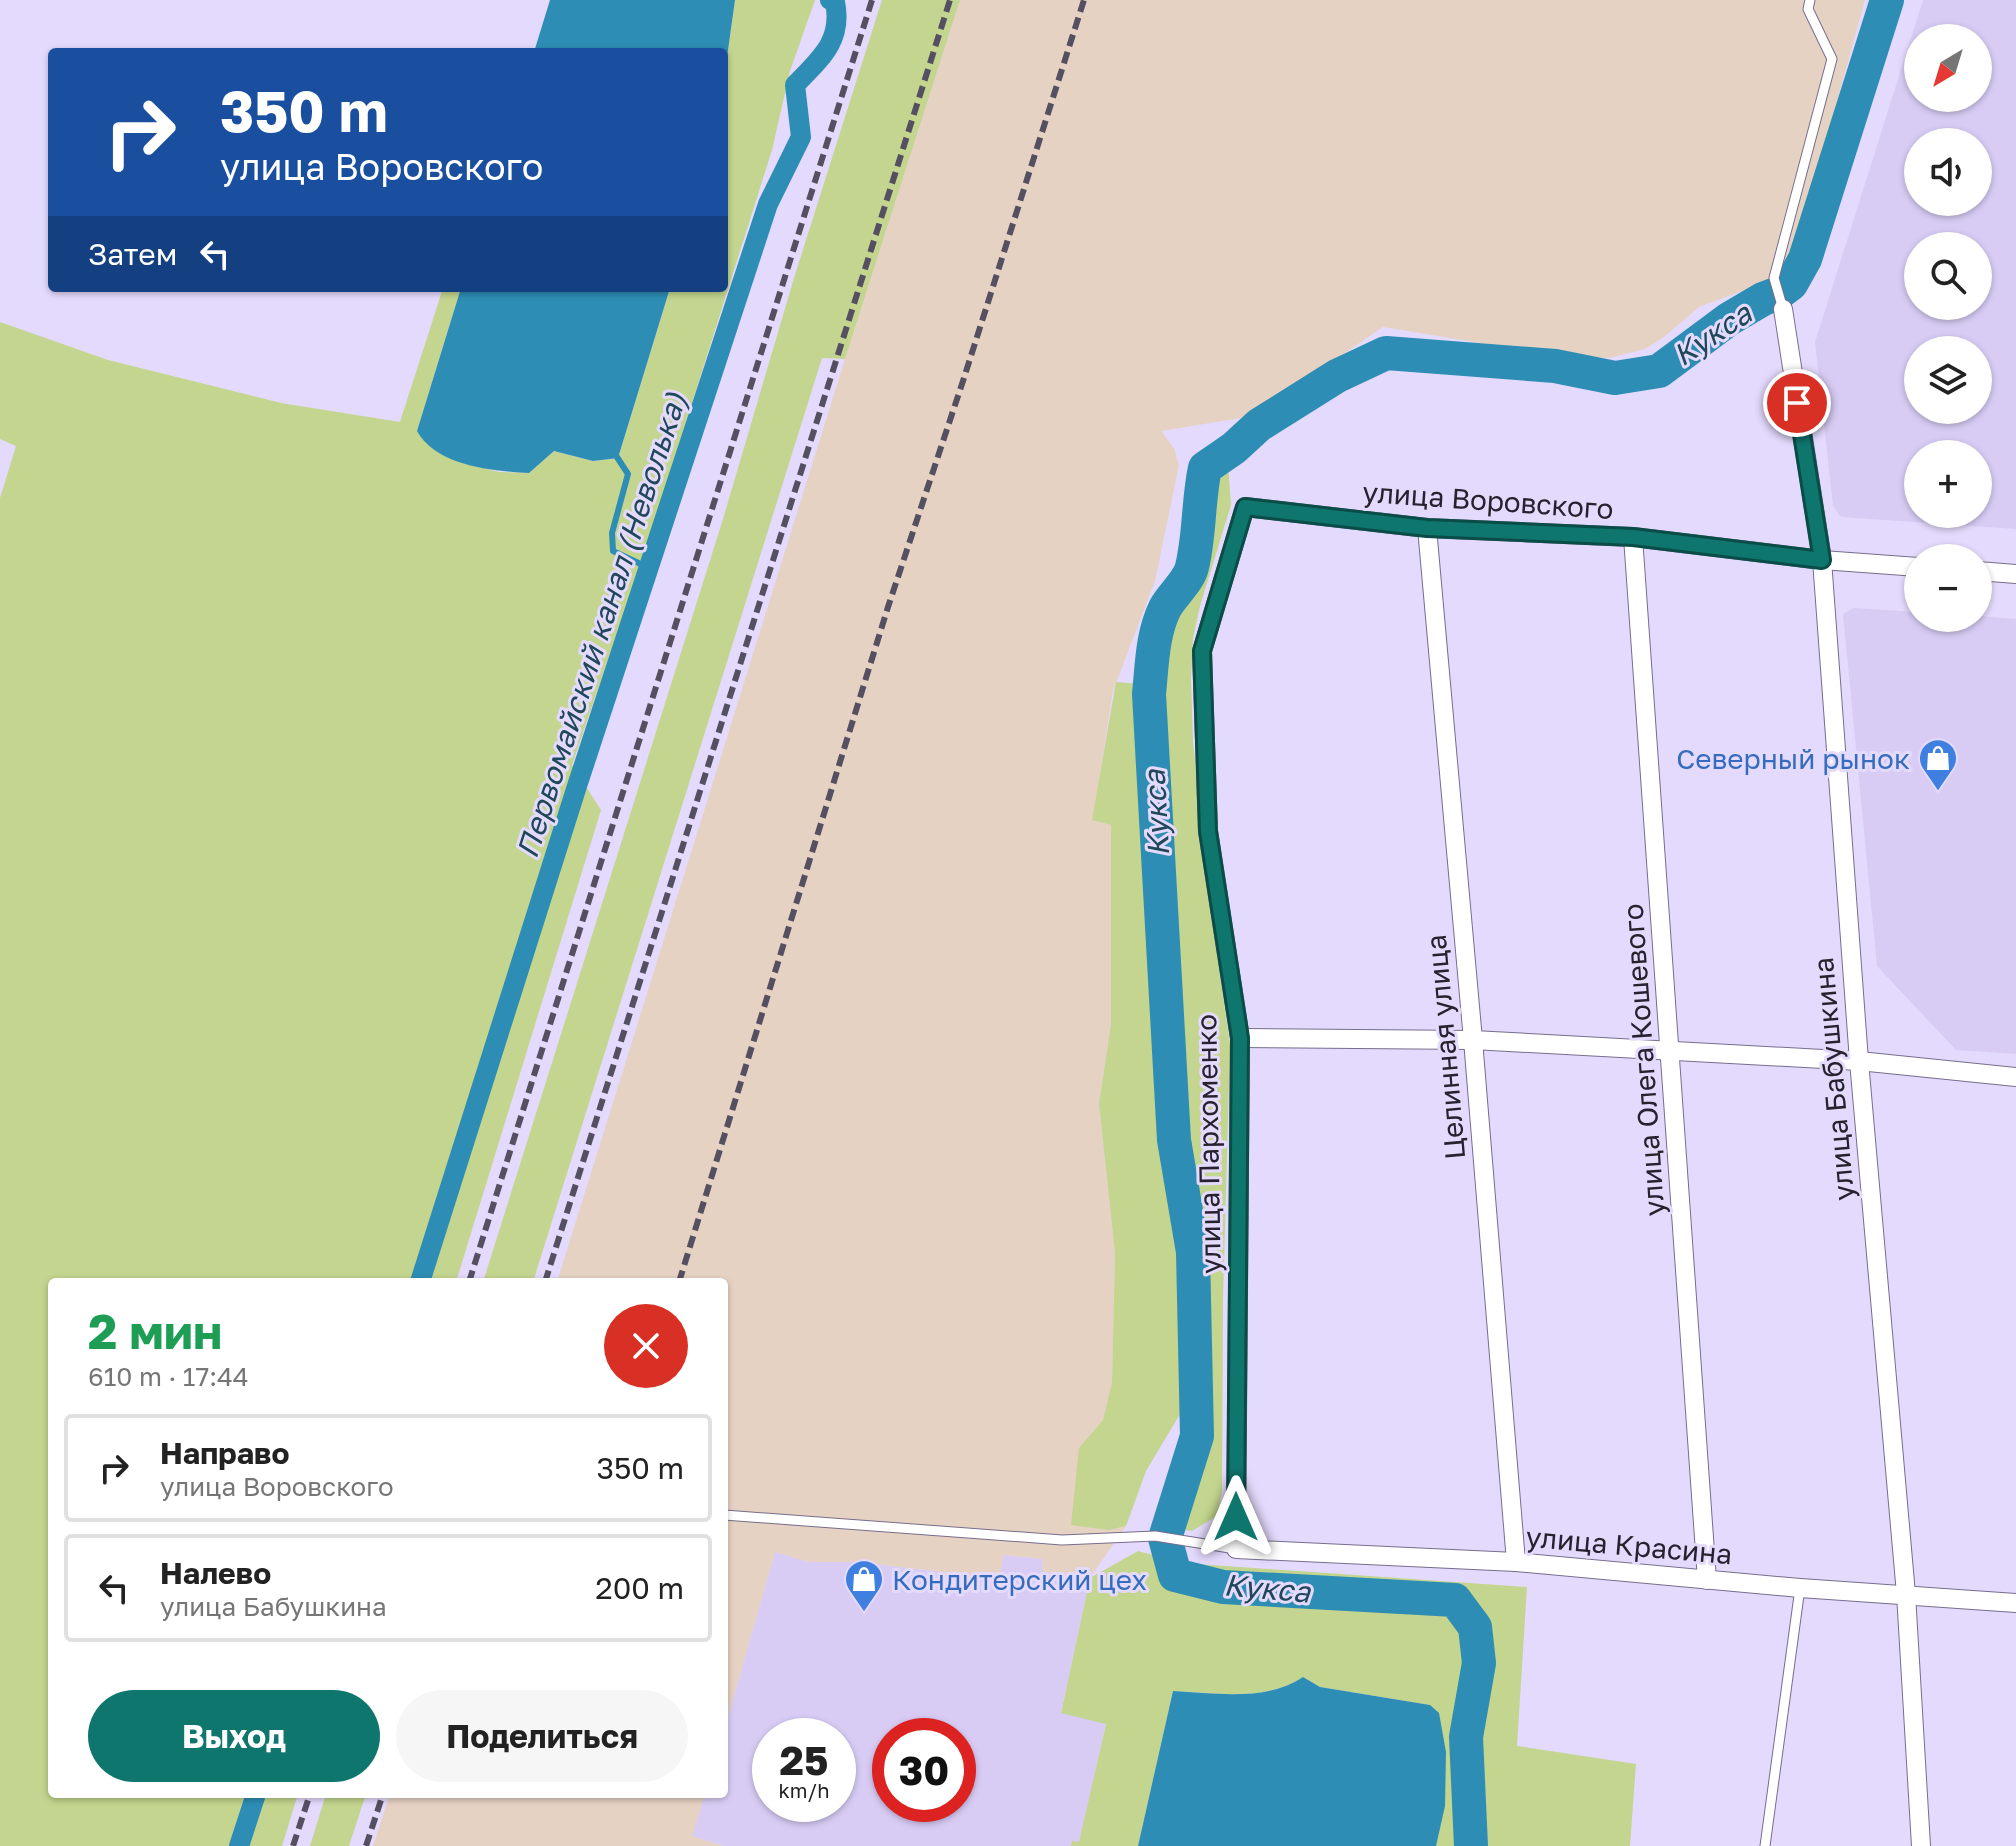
<!DOCTYPE html>
<html lang="ru">
<meta charset="utf-8">
<style>
body{margin:0;font-family:"Golos Text",sans-serif;background:#f6f6f6;color:#222;height:100vh;display:flex;flex-direction:column;font-size:30px;white-space:nowrap}
*{box-sizing:border-box;margin:0}
p{font-size:26px;color:#767676}
.icon{flex:none;width:44px;height:44px;fill:none;stroke:currentColor;stroke-width:2;stroke-linecap:round;stroke-linejoin:round}
.map{position:relative;flex:1;overflow:hidden}
.drawer{position:absolute;left:48px;top:1278px;width:680px;height:520px;display:flex;flex-direction:column;background:#fff;border-radius:8px;box-shadow:0 2px 6px #0004}
.drawer>*{flex:none}
.guide{position:absolute;left:48px;top:48px;width:680px;height:244px;border-radius:8px;box-shadow:0 2px 6px #0004;background:#1a4fa0;color:#fff;overflow:hidden}
.needle{width:52px;rotate:218deg}
.fabs{position:absolute;left:1904px;top:24px;display:grid;gap:16px}
.fabs a{display:grid;place-items:center;width:88px;height:88px;border-radius:50%;background:#fff;box-shadow:0 2px 6px #0004;font-size:40px}
.speed{position:absolute;left:752px;top:1718px;display:flex;gap:16px;font-size:40px;font-weight:700;text-align:center}
.speed>*{display:grid;place-content:center;width:104px;height:104px;border-radius:50%;background:#fff;box-shadow:0 2px 6px #0004;line-height:1}
.speed small{font-size:20px;font-weight:400}
.speed .limit{border:12px solid #d22;background:#fff;color:#111}
.pin{position:absolute;display:grid;place-items:center;width:68px;height:68px;color:#fff;margin:-34px;border:4px solid #fff;border-radius:50%;box-shadow:0 2px 8px #0007}
.me{position:absolute;width:88px;margin:-44px;rotate:0deg;stroke-linejoin:round;filter:drop-shadow(0 0 6px #0008)}
.turn{display:flex;align-items:center;gap:28px;height:168px;padding:0 40px;font-size:36px}
.turn .icon{width:104px;height:104px;stroke-width:2.5}
.turn b{display:block;font-size:56px;line-height:68px}
.then{display:flex;align-items:center;height:76px;padding:0 40px;background:#0003;gap:16px;font-size:30px}
.round{display:grid;place-items:center;flex:none;width:84px;height:84px;border-radius:42px;background:#f6f6f6}
.overview{display:flex;align-items:center;justify-content:space-between;height:136px;padding:0 40px}
h1{font-size:48px;font-weight:700;line-height:60px;color:#1e9e55}
.action{display:flex;gap:16px;margin-top:auto;padding:16px 40px}
.action a{flex:1;height:92px;border-radius:48px;background:#0f766e;color:#fff;font-size:32px;font-weight:700;line-height:92px;text-align:center}
.action a+a{background:#f6f6f6;color:#222}
ul{padding:0;list-style:none}
li{display:flex;align-items:center;gap:24px;height:108px;margin:0 16px 12px;padding:0 24px;border:4px solid #e0e0e0;border-radius:8px}
li div{flex:1}
li b{display:block;font-size:30px}
li em{font-style:normal}
.map>svg:first-child{display:block}
.built{fill:#d8ccf5;fill-rule:evenodd}
.industrial{fill:#e6d2c3}
.green{fill:#c3d58e}
.water{fill:#2d8db5}
.lines{fill:none;stroke-linecap:round;stroke-linejoin:round}
.stream{stroke:#2d8db5;stroke-width:6}
.canal{stroke:#2d8db5;stroke-width:20}
.river{stroke:#2d8db5;stroke-width:34}
.service-casing{stroke:#776d8c;stroke-width:11}
.minor-casing{stroke:#776d8c;stroke-width:20}
.service{stroke:#fff;stroke-width:9}
.minor{stroke:#fff;stroke-width:18}
.rail{stroke:#555061;stroke-width:6;stroke-dasharray:12 6;stroke-linecap:butt}
.route-casing{stroke:#0a4d48;stroke-width:20}
.route{stroke:#0f766e;stroke-width:14}
.labels{text-anchor:middle;dominant-baseline:central;stroke-width:6;stroke-linejoin:round;paint-order:stroke}
.street-label{font-size:28px;fill:#26222e;stroke:#e4dafd}
.shop-label{font-size:28px;fill:#366cbe;stroke:#e4dafd;text-anchor:end}
.water-label{font-size:30px;font-style:italic;fill:#20485a;stroke:#e4dafd}
</style>
<div class="map">
<svg width="2016" height="1846" viewBox="0 0 2016 1846">
<rect width="100%" height="100%" fill="#e4dafd"/>
<g class="built">
<path d="M 1923,0 L 2016,0 L 2016,529 L 1841,517 L 1833,506 L 1815,342 ZM 1918,38 L 1978,38 L 1978,98 L 1918,98 ZM 1918,142 L 1978,142 L 1978,202 L 1918,202 ZM 1918,246 L 1978,246 L 1978,306 L 1918,306 ZM 1918,350 L 1978,350 L 1978,410 L 1918,410 ZM 1918,454 L 1978,454 L 1978,514 L 1918,514 Z"/>
<polygon points="1854,608 1918,612 1918,618 1978,616 2016,619 2016,1054 1956,1050 1877,966 1843,614"/>
<path d="M 775,1552 L 809,1562 L 858,1562 L 999,1579 L 1002,1555 L 1043,1559 L 1042,1571 L 1090,1578 L 1061,1712 L 1106,1723 L 1079,1843 L 1072,1842 L 1071,1846 L 723,1846 L 691,1836 L 705,1794 L 724,1794 L 724,1731 ZM 770,1736 L 838,1736 L 838,1804 L 770,1804 ZM 890,1736 L 958,1736 L 958,1804 L 890,1804 Z"/>
</g>
<g class="industrial">
<polygon points="960,0 1865,0 1791,267 1783,276 1699,307 1664,337 1645,349 1609,358 1547,354 1383,327 1272,403 1241,418 1161,431 1174,448 1179,465 1155,581 1113,691 1093,820 1111,825 1111,1024 1099,1104 1115,1253 1112,1382 1103,1420 1079,1448 1109,1530 1126,1526 1090,1578 1042,1571 1043,1559 1003,1555 1000,1579 858,1562 809,1562 775,1552 724,1731 724,1282 557,1282 845,359"/>
<polygon points="390,1794 705,1794 692,1836 723,1846 373,1846"/>
</g>
<g class="green">
<polygon points="735,0 815,0 790,71 772,150 646,548 572,765 601,810 456,1282 52,1282 52,1794 298,1794 282,1846 0,1846 0,498 16,446 0,439 0,322 108,360 281,403 400,422 443,288 461,288 417,431 449,458 499,472 529,473 554,451 593,461 618,458 670,288 724,288 724,79"/>
<polygon points="882,0 960,0 845,359 822,358 533,1282 483,1282 723,519 794,278"/>
<polygon points="1228,465 1231,505 1200,606 1193,638 1191,678 1193,741 1209,896 1230,1045 1223,1300 1222,1492 1217,1516 1192,1531 1178,1529 1204,1430 1199,1233 1181,1126 1159,683 1174,612 1197,576 1212,472"/>
<polygon points="1116,682 1141,684 1148,810 1154,1028 1165,1133 1184,1252 1183,1409 1146,1471 1126,1526 1109,1530 1071,1525 1079,1448 1103,1420 1112,1382 1115,1253 1099,1104 1111,1024 1111,825 1092,820"/>
<path d="M 1138,1551 L 1182,1563 L 1527,1587 L 1517,1746 L 1636,1764 L 1630,1846 L 1436,1846 L 1430,1705 L 1320,1687 L 1303,1677 C 1265,1702 1216,1693 1173,1691 L 1138,1846 L 1071,1846 L 1072,1841 L 1079,1842 L 1106,1724 L 1061,1713 L 1090,1578 Z"/>
<polygon points="326,1794 366,1794 349,1846 310,1846"/>
</g>
<g class="water">
<polygon points="550,0 735,0 724,79 724,52 534,52"/>
<path d="M 461,288 L 670,288 L 618,458 L 593,461 L 554,451 L 529,473 C 493,471 436,466 417,431 Z"/>
<path d="M 1303,1677 L 1320,1687 L 1430,1705 L 1439,1713 L 1446,1752 L 1445,1806 L 1436,1846 L 1138,1846 L 1173,1691 C 1216,1693 1265,1702 1303,1677 Z"/>
</g>
<g class="lines">
<polyline class="stream" points="615,454 628,474 612,533 613,551 649,568"/>
<g class="canal">
<path d="M 420,1282 L 577,786 L 768,204 L 801,137 L 795,85 C 820,59 843,41 835,2 L 830,0"/>
<polyline points="239,1846 256,1794"/>
</g>
<path class="river" d="M 1471,1846 L 1466,1737 L 1479,1663 L 1475,1627 L 1455,1600 L 1223,1587 L 1175,1575 L 1165,1538 L 1197,1436 L 1193,1252 L 1174,1140 L 1149,694 C 1152,665 1152,635 1165,608 C 1172,595 1189,581 1192,567 C 1200,534 1198,500 1205,468 L 1234,448 L 1259,425 L 1337,376 L 1386,353 L 1555,366 L 1615,378 L 1659,371 L 1729,319 L 1763,299 L 1779,293 L 1791,284 L 1805,259 L 1887,0"/>
<g class="service-casing">
<g id="service">
<polyline points="1783,309 1774,278 1832,59 1808,9 1810,0"/>
<polyline points="724,1515 1062,1540 1155,1536 1236,1549"/>
<polyline points="1765,1846 1800,1588"/>
</g>
</g>
<g class="minor-casing">
<g id="minor">
<polyline points="1783,309 1822,560 1859,1061 1906,1594 1921,1846"/>
<polyline points="1427,528 1473,1040 1516,1562"/>
<polyline points="1633,537 1707,1580"/>
<polyline points="1918,567 1822,560 1633,537 1427,528 1245,507 1202,651 1208,831 1240,1038 1236,1549 1516,1562 1800,1588 2016,1603"/>
<polyline points="1978,571 2016,574"/>
<polyline points="1240,1038 1473,1040 1859,1061 2016,1077"/>
</g>
</g>
<use href="#service" class="service"/>
<use href="#minor" class="minor"/>
<g class="rail">
<polyline points="469,1282 872,0"/>
<polyline points="545,1282 950,0"/>
<polyline points="679,1282 888,607 963,381 1084,0"/>
<polyline points="293,1846 310,1794"/>
<polyline points="366,1846 383,1794"/>
</g>
</g>
<g class="lines">
<g class="route-casing">
<polyline id="route" points="1236,1517 1240,1038 1208,831 1202,651 1245,507 1427,528 1633,537 1822,560 1797,403"/>
</g>
<use href="#route" class="route"/>
</g>
<defs>
<g id="shop-pin" transform="scale(2)"><path d="M0 17L-7.5 6A9.5 9.5 0 1 1 7.5 6Z" fill="#3f7fe0" stroke="#e4dafd"/><path d="M-5-2.5h2.3a2.7 3.5 0 0 1 5.4 0H5L5.5 6h-11ZM-1.5-2.5h3a1.5 2.3 0 0 0-3 0Z" fill="#fff"/></g>
</defs>
<g fill-rule="evenodd">
<use href="#shop-pin" x="1938" y="758"/>
<use href="#shop-pin" x="864" y="1579"/>
</g>
<g class="labels">
<g class="street-label">
<text transform="translate(1488 500) rotate(4)">улица Воровского</text>
<text transform="translate(1445 1047) rotate(-95)">Целинная улица</text>
<text transform="translate(1643 1060) rotate(-94)">улица Олега Кошевого</text>
<text transform="translate(1833 1079) rotate(-95)">улица Бабушкина</text>
<text transform="translate(1208 1144) rotate(-91)">улица Пархоменко</text>
<text transform="translate(1629 1545) rotate(5)">улица Красина</text>
</g>
<g class="shop-label">
<text x="1910" y="758">Северный рынок</text>
<text x="892" y="1579" text-anchor="start">Кондитерский цех</text>
</g>
<g class="water-label">
<text transform="translate(1712 334) rotate(-34)">Кукса</text>
<text transform="translate(601 625) rotate(-72)">Первомайский канал (Неволька)</text>
<text transform="translate(1156 813) rotate(-93)">Кукса</text>
<text transform="translate(1267 1588) rotate(5)">Кукса</text>
</g>
</g>
</svg>
<div class="fabs">
<a><svg class="needle" viewBox="-14 -14 28 28"><path d="M0-13l5 13h-10z" fill="#e53935"/><path d="M0 13l5-13h-10z" fill="#767676"/></svg></a>
<a><svg class="icon" aria-label="sound" viewBox="0 0 24 24"><path d="M4 9h4l5-4v14l-5-4H4zM17 9q2 3 0 6"/></svg></a>
<a><svg class="icon" aria-label="search" viewBox="0 0 24 24"><circle cx="10" cy="10" r="6"/><path d="M15 15l6 6"/></svg></a>
<a><svg class="icon" aria-label="layers" viewBox="0 0 24 24"><path d="M12 4l9 5-9 5-9-5zM3 14l9 5 9-5"/></svg></a>
<a>+</a>
<a>−</a>
</div>
<div class="speed"><div>25<small>km/h</small></div><div class="limit">30</div></div>
<div class="pin" style="left:1797px;top:403px;background:#d93025"><svg class="icon" aria-label="arrive" viewBox="0 0 24 24"><path d="M6 21V4h12l-3 4 3 4H6"/></svg></div>
<svg class="me" style="left:1236px;top:1517px" viewBox="-20 -20 40 40"><path d="M0-17L14 15 0 8-14 15z" fill="#0f766e" stroke="#fff" stroke-width="4"/></svg>
<div class="guide">
<div class="turn"><svg class="icon" aria-label="right" viewBox="0 0 24 24"><path d="M7 20v-9h11M14 6l5 5-5 5"/></svg><div><b>350 m</b>улица Воровского</div></div>
<div class="then">Затем<svg class="icon" aria-label="left" viewBox="0 0 24 24"><path d="M17 20v-9H6M10 6l-5 5 5 5"/></svg></div>
</div>
<section class="drawer">
<div class="overview"><div><h1>2 мин</h1><p>610 m · 17:44</p></div><a class="round" style="background:#d93025;color:#fff"><svg class="icon" aria-label="close" viewBox="0 0 24 24"><path d="M6 6l12 12M18 6L6 18"/></svg></a></div>
<ul>
<li><svg class="icon" aria-label="right" viewBox="0 0 24 24"><path d="M7 20v-9h11M14 6l5 5-5 5"/></svg><div><b>Направо</b><p>улица Воровского</p></div><em>350 m</em></li>
<li><svg class="icon" aria-label="left" viewBox="0 0 24 24"><path d="M17 20v-9H6M10 6l-5 5 5 5"/></svg><div><b>Налево</b><p>улица Бабушкина</p></div><em>200 m</em></li>
</ul>
<div class="action"><a>Выход</a><a>Поделиться</a></div>
</section>
</div>
